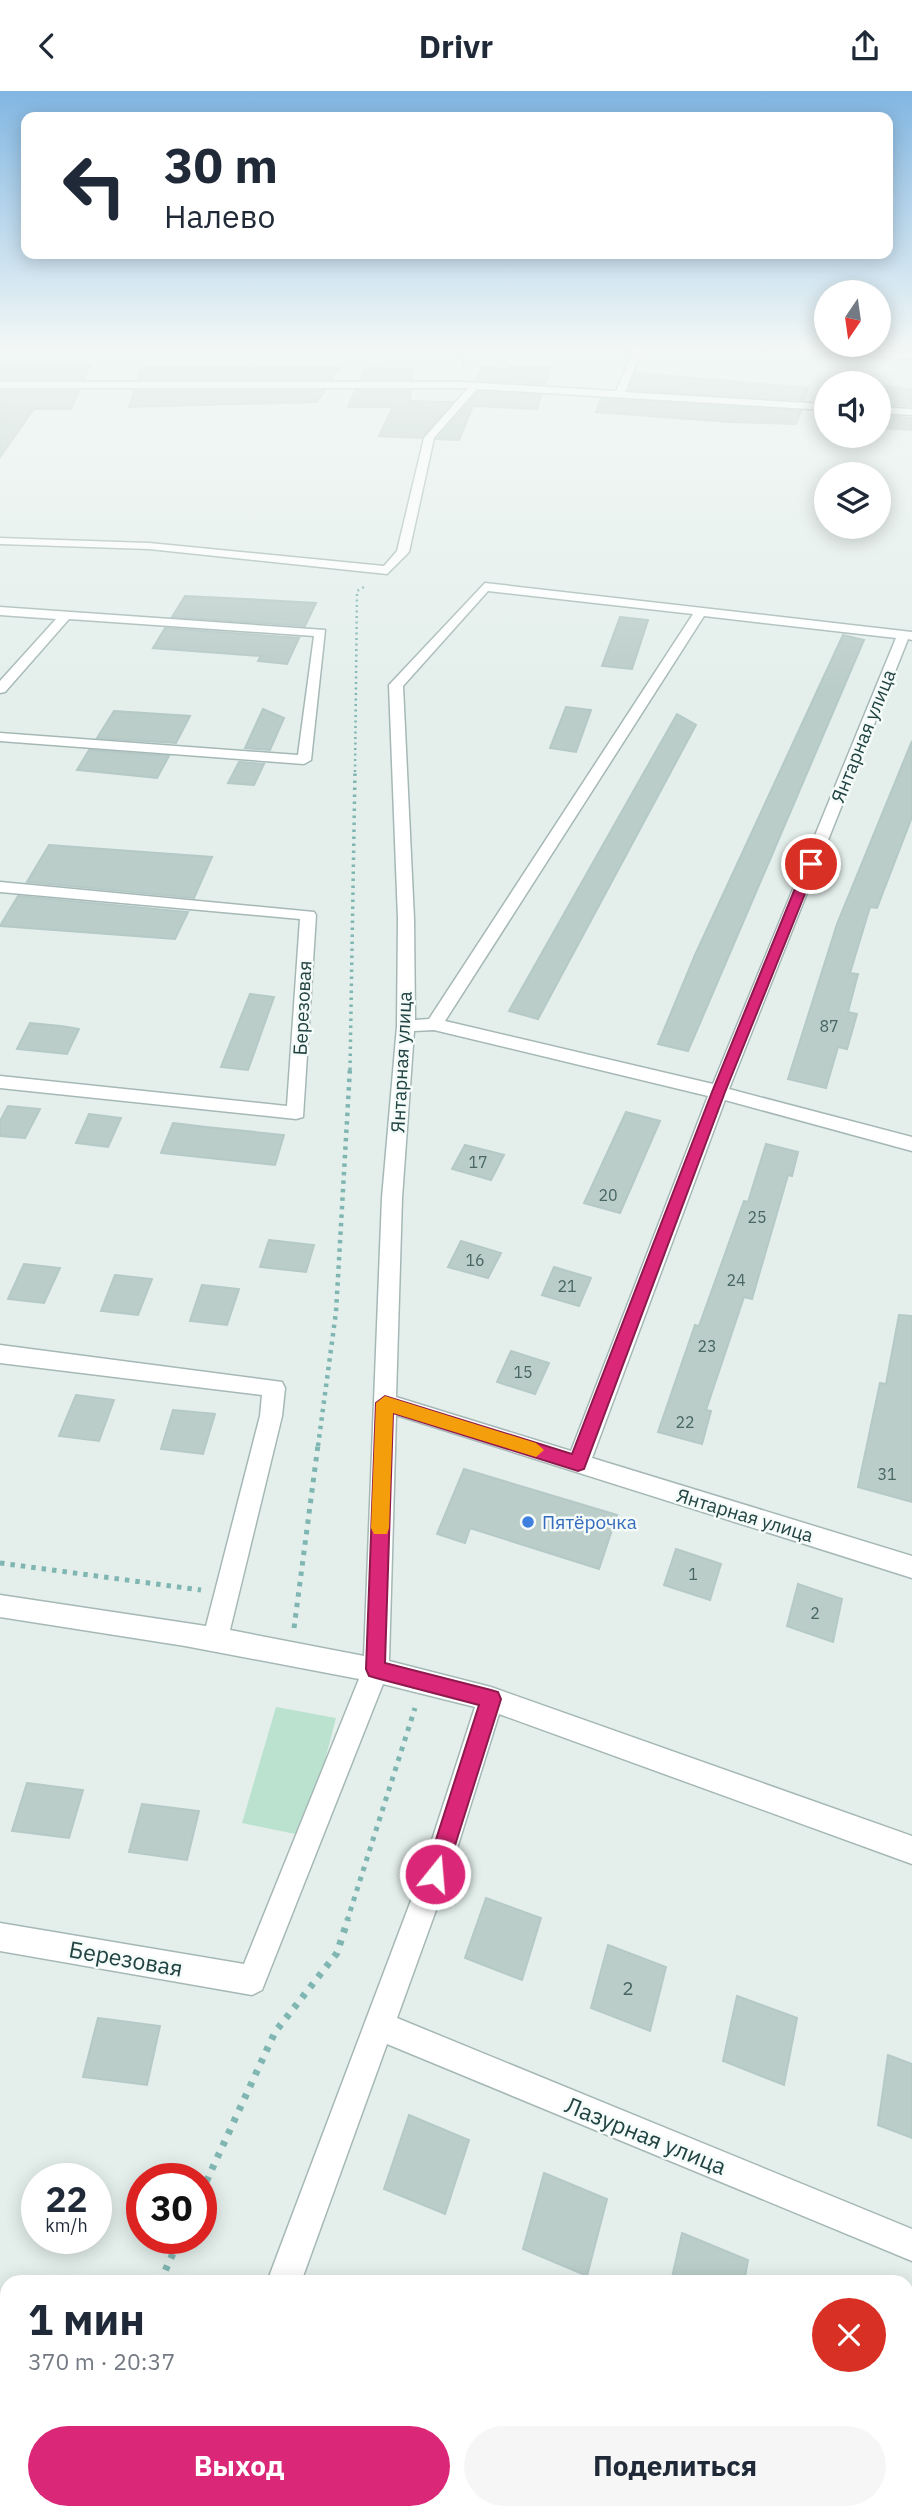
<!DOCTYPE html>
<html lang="ru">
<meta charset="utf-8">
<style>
body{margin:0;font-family:"IBM Plex Sans",sans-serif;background:#f6f6f7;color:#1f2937;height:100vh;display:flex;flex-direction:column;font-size:26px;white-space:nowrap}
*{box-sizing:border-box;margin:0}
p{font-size:23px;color:#747a83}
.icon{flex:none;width:38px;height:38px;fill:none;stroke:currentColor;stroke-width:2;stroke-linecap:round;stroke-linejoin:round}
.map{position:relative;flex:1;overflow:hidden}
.side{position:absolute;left:0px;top:2184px;width:914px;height:245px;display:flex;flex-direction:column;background:#fff;border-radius:21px 21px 0 0;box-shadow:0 4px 18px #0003}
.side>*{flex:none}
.banner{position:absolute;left:21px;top:21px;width:872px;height:147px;border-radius:14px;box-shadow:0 4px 18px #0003;background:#fff;color:#1f2937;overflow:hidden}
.needle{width:46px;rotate:193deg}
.controls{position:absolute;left:814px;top:189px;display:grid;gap:14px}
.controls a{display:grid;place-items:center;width:77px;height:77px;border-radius:50%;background:#fff;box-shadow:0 4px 18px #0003;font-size:35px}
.speed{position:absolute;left:21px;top:2072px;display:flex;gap:14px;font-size:35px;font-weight:700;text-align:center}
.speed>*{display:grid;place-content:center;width:91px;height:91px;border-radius:50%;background:#fff;box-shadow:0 4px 18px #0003;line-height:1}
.speed small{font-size:18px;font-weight:400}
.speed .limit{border:10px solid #d22;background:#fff;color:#111}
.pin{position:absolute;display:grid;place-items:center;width:60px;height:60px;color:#fff;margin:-30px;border:4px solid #fff;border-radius:50%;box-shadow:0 2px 7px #0007}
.me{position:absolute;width:77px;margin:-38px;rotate:17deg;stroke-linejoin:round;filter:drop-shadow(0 0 5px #0008)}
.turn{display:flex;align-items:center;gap:24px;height:147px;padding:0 28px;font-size:32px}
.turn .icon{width:91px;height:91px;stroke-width:2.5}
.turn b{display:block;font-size:49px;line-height:60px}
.round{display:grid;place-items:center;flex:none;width:74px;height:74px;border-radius:37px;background:#f6f6f7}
.headline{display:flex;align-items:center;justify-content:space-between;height:119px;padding:0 28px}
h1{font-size:42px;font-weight:800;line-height:52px}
.cta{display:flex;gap:14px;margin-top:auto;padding:14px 28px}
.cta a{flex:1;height:80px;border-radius:42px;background:#db2777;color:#fff;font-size:28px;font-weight:800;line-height:80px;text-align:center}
.cta a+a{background:#f6f6f7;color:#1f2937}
header{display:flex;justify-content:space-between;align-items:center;height:91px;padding:0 28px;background:#fff;font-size:32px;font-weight:800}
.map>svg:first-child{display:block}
.green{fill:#bae2cf}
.building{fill:#bbcdc9;stroke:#b5c9c6;stroke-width:2}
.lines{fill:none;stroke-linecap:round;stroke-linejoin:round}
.minor-casing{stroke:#a5b8b6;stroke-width:3}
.path-far5{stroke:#80b6b2;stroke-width:2;stroke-dasharray:2 2.5;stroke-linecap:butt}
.path-far4{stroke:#80b6b2;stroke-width:2.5;stroke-dasharray:2 3.5;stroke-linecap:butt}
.path-far3{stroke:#80b6b2;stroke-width:3.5;stroke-dasharray:2.5 4.5;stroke-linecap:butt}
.path-far2{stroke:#80b6b2;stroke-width:4.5;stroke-dasharray:3.5 5;stroke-linecap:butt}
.path-far1{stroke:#80b6b2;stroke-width:5;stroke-dasharray:4.5 6;stroke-linecap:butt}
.path{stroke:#80b6b2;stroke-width:7;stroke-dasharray:5 8;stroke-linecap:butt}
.minor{fill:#fff;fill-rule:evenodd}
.route{fill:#db2777;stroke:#8e194d;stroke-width:2}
.slow{fill:#f59e0b}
.shop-dot{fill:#3f7fe0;stroke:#f5fbf9;stroke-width:2.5}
.labels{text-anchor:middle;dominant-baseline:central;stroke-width:5;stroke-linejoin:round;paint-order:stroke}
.number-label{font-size:16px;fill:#476664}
.street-label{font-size:19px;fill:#204342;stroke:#f5fbf9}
.shop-label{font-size:19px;fill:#366cbe;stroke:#f5fbf9;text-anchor:start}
.near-number-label{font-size:19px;fill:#476664}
.near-street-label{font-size:23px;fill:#204342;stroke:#f5fbf9}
</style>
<header><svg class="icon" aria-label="back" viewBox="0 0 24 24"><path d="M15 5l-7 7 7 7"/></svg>Drivr<svg class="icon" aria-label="share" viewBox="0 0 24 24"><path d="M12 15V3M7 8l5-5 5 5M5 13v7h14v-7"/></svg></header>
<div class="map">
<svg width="912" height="2429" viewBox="0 0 912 2429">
<rect width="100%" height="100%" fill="#e4efec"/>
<polygon class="green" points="276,1616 336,1627 305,1745 242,1732"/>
<g class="building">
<polygon points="0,272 60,274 90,274 84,288 0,288"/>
<polygon points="240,275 340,277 332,288 138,288 141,277"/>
<polygon points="510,275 526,276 551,276 545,293 476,289 483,276 508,278"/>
<polygon points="365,277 413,278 412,288 360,288"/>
<polygon points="635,282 754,292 808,297 804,309 629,299"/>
<polygon points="885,295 912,298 912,315 885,314"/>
<polygon points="0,300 79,300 71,318 34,318 0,366"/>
<polygon points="134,300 325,300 317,311 129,316"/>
<polygon points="355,300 411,300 410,310 452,311 421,347 379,345 393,316 348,316"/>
<polygon points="478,301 541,304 537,318 473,315 459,349 437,348"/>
<polygon points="601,308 801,320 796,333 730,331 596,321"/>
<polygon points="885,325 912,327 912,339 885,337"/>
<polygon points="185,505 246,508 316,512 305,535 172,526"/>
<polygon points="620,526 648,529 632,578 602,575"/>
<polygon points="165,537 299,547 287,573 258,570 261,565 153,557"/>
<polygon points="843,544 864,549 688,960 658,953 695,864"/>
<polygon points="566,616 591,619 576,661 550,657"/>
<polygon points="263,618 284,627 270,659 245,657"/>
<polygon points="114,620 190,625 176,652 97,647"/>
<polygon points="677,623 696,634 538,928 509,920"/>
<polygon points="912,650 912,726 877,817 870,816 850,882 858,883 848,921 857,923 847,958 838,956 826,997 788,988 837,833"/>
<polygon points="89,659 169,665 157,687 77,679"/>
<polygon points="239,671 264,673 254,694 228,692"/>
<polygon points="49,754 144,761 212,766 194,807 27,791"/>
<polygon points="18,805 188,821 175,848 0,835"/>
<polygon points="250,903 274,906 248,979 221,976"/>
<polygon points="30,932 61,935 79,938 67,963 17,958"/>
<polygon points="8,1015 40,1018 25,1047 0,1045 0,1030"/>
<polygon points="626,1021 660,1030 620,1122 584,1112"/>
<polygon points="89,1023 121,1027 108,1056 76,1052"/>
<polygon points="173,1032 206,1036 284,1044 275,1074 161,1062"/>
<polygon points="766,1053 798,1061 792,1085 788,1084 752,1208 744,1206 706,1319 711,1320 702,1353 658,1341 695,1234 699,1235 744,1110 748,1111"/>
<polygon points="465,1054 504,1064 491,1089 452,1078"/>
<polygon points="269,1149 314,1154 306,1181 260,1176"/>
<polygon points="461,1150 501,1162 488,1187 448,1176"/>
<polygon points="24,1173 60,1177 44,1212 8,1208"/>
<polygon points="554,1176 591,1187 579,1215 542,1204"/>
<polygon points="115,1184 152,1188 138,1224 101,1220"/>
<polygon points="202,1194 239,1198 227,1234 190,1230"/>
<polygon points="899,1224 912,1225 912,1411 858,1396 880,1292 886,1293"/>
<polygon points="511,1260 549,1272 535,1303 497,1291"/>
<polygon points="76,1304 114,1309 99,1350 59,1345"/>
<polygon points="173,1319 215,1323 203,1363 161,1358"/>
<polygon points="464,1378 617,1424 599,1478 470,1437 465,1452 437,1443"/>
<polygon points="676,1458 721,1473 710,1509 664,1494"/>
<polygon points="798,1493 842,1508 833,1551 787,1535"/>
<polygon points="27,1692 83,1699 69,1747 12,1740"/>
<polygon points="142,1713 199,1720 187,1769 129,1761"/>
<polygon points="486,1807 541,1827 522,1889 465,1867"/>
<polygon points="608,1854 666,1876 650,1940 591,1917"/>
<polygon points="737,1905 797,1927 784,1994 723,1970"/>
<polygon points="98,1927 160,1935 147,1994 83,1986"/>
<polygon points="888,1964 912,1973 912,2047 878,2034"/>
<polygon points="409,2024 469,2049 445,2123 384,2098"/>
<polygon points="544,2082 607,2108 587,2185 523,2158"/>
<polygon points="682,2142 748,2169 744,2191 671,2191"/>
</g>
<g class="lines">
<g class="minor-casing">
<g id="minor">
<polygon points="634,257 643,257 625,301 826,313 826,319 477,298 434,347 409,461 387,483 149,458 0,453 0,447 149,452 384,475 397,460 424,347 468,297 0,297 0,291 465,291 616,300"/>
<polygon points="810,257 912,262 912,268 814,260"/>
<polygon points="878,316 912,318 912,324 878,322"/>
<path d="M 485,492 L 912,541 L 912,549 L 908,548 L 729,998 L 912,1046 L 912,1060 L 725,1009 L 592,1367 L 912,1465 L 912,1487 L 396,1324 L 389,1570 L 491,1596 L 912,1745 L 912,1773 L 499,1623 L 449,1783 L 397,1927 L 912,2138 L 912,2170 L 387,1953 L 301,2191 L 267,2191 L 421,1783 L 475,1616 L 383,1593 L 262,1899 L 252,1904 L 0,1860 L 0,1832 L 244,1873 L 359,1588 L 185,1555 L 0,1526 L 0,1504 L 206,1535 L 260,1325 L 262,1304 L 0,1272 L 0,1254 L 282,1291 L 285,1297 L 282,1325 L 230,1539 L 364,1565 L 382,1107 L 397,935 L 398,828 L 389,594 ZM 488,500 L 693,523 L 429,928 L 415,929 L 414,828 L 403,595 ZM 704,525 L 896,547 L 713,993 L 445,930 ZM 434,939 L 708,1005 L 571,1360 L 396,1306 L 402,1107 L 414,940 Z"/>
<polygon points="0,516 325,539 311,669 304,673 0,650 0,642 298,664 314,545 69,528 5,601 0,602 0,590 56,528 0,524"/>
<polygon points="0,791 314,821 316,824 303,1026 296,1028 0,997 0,985 287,1015 300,828 0,801"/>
<polygon points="180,2422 216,2422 213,2429 177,2429"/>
</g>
</g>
<polyline class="path-far5" points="463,257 464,278"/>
<polyline class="path-far4" points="355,681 357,500 364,496"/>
<polyline class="path-far3" points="350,979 355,679"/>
<polyline class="path-far2" points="318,1355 336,1221 350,977"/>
<g class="path-far1">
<polyline points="0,1472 201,1499"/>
<polyline points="294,1537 318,1354"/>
<polyline points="347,1830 415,1617"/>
</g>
<g class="path">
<polyline points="201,2102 275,1941 337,1862 348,1828"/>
<polyline points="160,2191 180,2147"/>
<polyline points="51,2429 55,2422"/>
</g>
<use href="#minor" class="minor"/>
</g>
<linearGradient id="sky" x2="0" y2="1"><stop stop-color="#81b6e2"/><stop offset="0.43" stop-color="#f3f8f6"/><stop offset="1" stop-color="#f3f8f6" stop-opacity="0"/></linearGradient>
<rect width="912" height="598" fill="url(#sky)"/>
<polygon class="route" points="811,769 817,773 725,1001 584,1378 578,1380 393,1322 385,1572 491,1599 498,1601 501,1608 446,1783 443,1791 435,1794 428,1791 425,1783 479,1614 376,1587 369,1585 366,1578 376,1312 385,1305 572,1363 712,1001 805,773"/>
<polygon class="slow" points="385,1305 536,1352 544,1359 536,1366 393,1322 389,1437 387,1443 374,1443 371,1437 376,1312"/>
<circle class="shop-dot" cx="528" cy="1431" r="7"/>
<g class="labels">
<g class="number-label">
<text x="829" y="935">87</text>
<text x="478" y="1071">17</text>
<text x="608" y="1104">20</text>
<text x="757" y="1126">25</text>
<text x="475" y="1169">16</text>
<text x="736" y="1189">24</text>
<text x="567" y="1195">21</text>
<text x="707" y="1255">23</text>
<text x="523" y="1281">15</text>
<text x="685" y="1331">22</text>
<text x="887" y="1383">31</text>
<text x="693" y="1483">1</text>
<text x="815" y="1522">2</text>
</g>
<g class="street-label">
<text transform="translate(863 645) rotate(-68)">Янтарная улица</text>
<text transform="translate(302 917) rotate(-87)">Березовая</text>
<text transform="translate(401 971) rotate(-87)">Янтарная улица</text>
<text transform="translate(745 1424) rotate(17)">Янтарная улица</text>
</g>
<g class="shop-label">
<text x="542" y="1431">Пятёрочка</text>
</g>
<g class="near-number-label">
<text x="628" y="1897">2</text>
</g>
<g class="near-street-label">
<text transform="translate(126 1867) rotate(10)">Березовая</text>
<text transform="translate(646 2044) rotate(22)">Лазурная улица</text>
</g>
</g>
</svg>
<div class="controls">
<a><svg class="needle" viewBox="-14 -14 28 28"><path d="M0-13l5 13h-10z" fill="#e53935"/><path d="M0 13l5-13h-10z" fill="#747a83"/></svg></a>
<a><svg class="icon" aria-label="sound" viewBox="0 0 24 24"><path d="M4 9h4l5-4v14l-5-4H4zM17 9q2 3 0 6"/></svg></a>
<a><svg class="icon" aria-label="layers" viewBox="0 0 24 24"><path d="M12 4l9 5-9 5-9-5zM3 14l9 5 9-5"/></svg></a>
</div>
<div class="speed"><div>22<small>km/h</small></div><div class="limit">30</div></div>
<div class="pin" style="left:811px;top:773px;background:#d93025"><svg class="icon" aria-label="arrive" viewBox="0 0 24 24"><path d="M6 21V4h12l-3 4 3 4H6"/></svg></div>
<svg class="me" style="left:435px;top:1783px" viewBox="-20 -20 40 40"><circle r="17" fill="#db2777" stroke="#fff" stroke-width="3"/><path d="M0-11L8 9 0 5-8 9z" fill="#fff"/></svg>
<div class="banner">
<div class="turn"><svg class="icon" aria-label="left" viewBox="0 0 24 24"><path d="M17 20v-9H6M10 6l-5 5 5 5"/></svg><div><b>30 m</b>Налево</div></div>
</div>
<section class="side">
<div class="headline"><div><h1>1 мин</h1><p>370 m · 20:37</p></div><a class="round" style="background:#d93025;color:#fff"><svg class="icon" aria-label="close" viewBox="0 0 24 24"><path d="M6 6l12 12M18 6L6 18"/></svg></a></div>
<div class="cta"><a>Выход</a><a>Поделиться</a></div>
</section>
</div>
